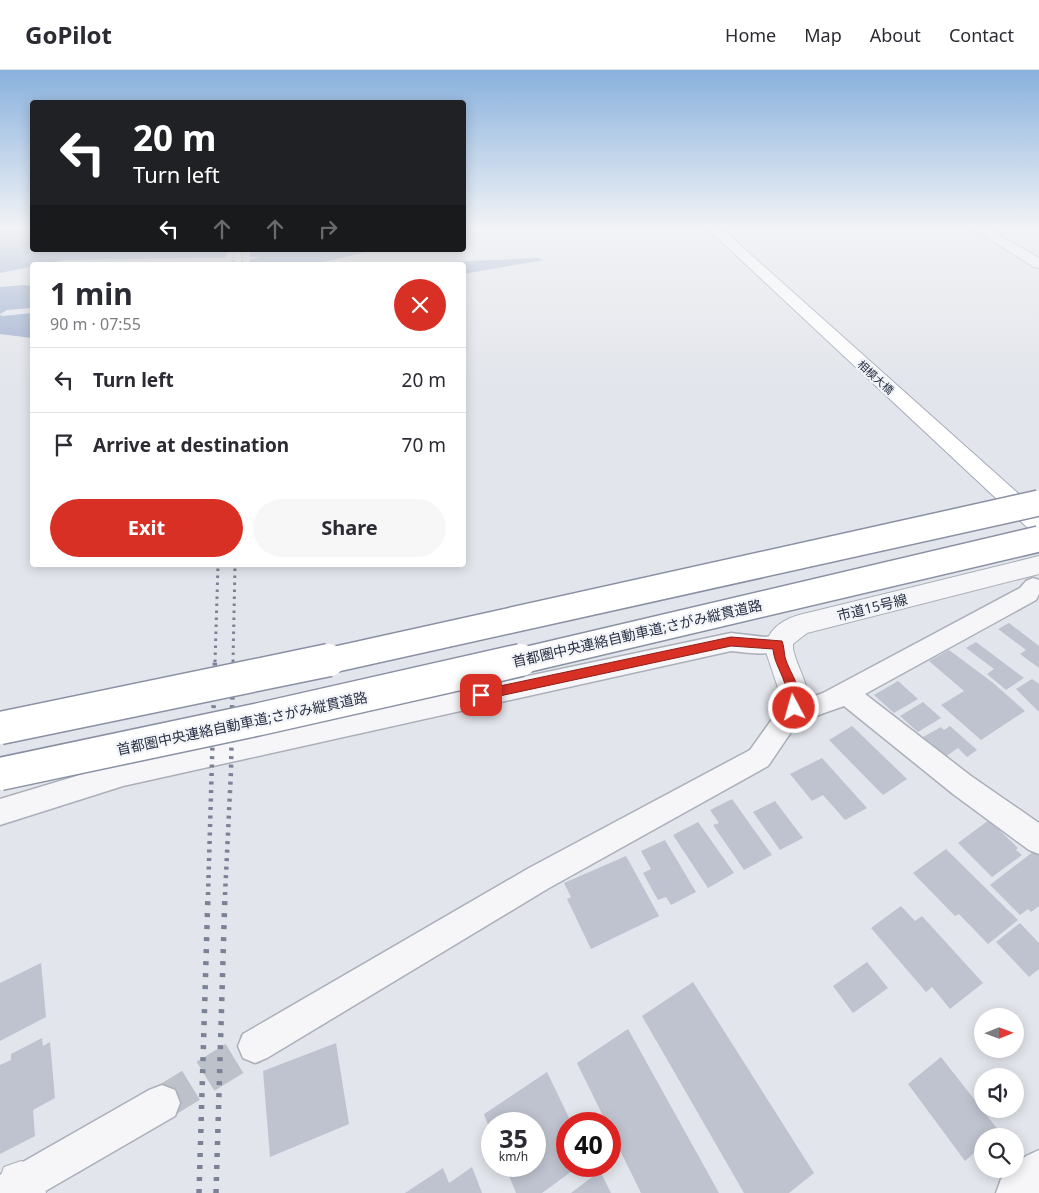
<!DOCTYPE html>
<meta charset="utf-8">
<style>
body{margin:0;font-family:"Noto Sans","Noto Sans JP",sans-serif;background:#f7f7f7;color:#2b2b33;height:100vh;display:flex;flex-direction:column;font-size:19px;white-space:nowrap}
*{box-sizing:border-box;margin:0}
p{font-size:16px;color:#7c7c81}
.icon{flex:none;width:28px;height:28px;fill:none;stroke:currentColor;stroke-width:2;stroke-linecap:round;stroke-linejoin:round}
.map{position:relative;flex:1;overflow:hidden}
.panel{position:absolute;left:30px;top:192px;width:436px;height:305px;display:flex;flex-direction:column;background:#fff;border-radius:5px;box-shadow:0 2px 12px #0003}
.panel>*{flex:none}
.guide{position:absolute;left:30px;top:30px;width:436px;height:152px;border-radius:5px;box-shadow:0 2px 12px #0003;background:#202124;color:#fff;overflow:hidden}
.needle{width:32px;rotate:89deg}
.controls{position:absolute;left:974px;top:938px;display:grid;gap:10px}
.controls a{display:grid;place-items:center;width:50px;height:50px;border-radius:50%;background:#fff;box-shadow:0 2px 12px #0003;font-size:25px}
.speed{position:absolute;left:481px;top:1042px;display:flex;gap:10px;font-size:25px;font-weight:700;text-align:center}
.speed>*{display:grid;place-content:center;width:65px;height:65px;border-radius:50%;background:#fff;box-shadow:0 2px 12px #0003;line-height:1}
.speed small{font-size:12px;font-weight:400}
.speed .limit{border:8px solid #d22;background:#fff;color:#111}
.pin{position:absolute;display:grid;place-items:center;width:42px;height:42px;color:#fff;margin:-21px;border-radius:10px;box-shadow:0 2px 8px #0006}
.me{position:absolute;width:55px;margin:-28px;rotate:354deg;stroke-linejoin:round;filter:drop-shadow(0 0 4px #0008)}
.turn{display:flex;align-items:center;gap:18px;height:105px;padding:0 20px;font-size:22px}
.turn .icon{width:65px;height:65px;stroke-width:2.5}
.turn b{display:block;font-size:35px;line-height:42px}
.lanes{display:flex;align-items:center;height:48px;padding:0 20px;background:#0003;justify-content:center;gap:25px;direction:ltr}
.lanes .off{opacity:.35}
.round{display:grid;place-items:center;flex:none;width:52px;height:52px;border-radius:26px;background:#f7f7f7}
.head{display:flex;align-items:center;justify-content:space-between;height:85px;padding:0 20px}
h1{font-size:30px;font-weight:700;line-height:38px}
.primary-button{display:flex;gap:10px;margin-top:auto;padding:10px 20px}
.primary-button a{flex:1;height:58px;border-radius:30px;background:#d93025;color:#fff;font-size:20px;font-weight:700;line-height:58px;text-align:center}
.primary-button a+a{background:#f7f7f7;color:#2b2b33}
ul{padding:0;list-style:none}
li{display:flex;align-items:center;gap:15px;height:65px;padding:0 20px;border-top:1px solid #e1e1e2}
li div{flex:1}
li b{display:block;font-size:19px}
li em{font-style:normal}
header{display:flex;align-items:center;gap:30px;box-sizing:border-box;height:70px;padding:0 25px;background:#fff;border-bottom:1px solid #e1e1e2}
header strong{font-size:24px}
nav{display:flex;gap:28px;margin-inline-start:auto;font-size:18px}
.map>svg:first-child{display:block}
.water{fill:#9cadcd}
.pier{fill:#e2e5eb}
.building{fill:#bfc3cf}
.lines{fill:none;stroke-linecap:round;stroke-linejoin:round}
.minor-tunnel{stroke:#bdc1ca;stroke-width:34;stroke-dasharray:34 17;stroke-linecap:butt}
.minor-casing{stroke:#aaafb9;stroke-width:3}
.tertiary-casing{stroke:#aaafb9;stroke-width:2}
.primary-casing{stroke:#a1a7b8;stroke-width:2}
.minor{fill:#f6f6f9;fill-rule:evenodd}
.tertiary{fill:#f6f6f9;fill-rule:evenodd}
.primary{fill:#fff;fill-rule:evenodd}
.rail-far3{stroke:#7b8296;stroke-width:2;stroke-dasharray:1 2.5;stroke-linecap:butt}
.rail-far2{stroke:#7b8296;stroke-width:3;stroke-dasharray:2.5 4.5;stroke-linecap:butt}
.rail-far1{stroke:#7b8296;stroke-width:4.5;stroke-dasharray:3 5.5;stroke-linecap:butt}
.rail{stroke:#7b8296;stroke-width:5.5;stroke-dasharray:4 8;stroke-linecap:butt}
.motorway-bridge-far1-casing{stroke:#8990a3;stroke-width:28;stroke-linecap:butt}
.motorway-bridge-casing{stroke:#8990a3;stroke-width:35;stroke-linecap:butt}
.motorway-bridge-far1{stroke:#fff;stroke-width:25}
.motorway-bridge{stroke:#fff;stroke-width:32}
.route{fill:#d93025;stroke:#8d1f18}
.labels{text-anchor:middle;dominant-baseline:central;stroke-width:4.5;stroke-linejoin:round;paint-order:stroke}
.far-street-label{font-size:11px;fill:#293044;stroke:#f2f4f8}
.street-label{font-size:14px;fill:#293044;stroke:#f2f4f8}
</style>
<header>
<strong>GoPilot</strong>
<nav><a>Home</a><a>Map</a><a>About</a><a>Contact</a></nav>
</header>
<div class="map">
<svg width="1039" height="1123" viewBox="0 0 1039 1123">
<rect width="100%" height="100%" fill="#e2e5eb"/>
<g class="water">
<polygon points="0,158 32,158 32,180 375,180 311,195 230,195 260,187 64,190 0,203"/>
<polygon points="539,188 543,190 464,204 464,195 415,195 426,193"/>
<polygon points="23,215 32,216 32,238 7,240 0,244 0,217"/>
<polygon points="32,243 32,268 0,264 0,245 3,246"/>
</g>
<polygon class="pier" points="227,180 250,180 250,195 227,195 229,193 242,190 226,190"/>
<g class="building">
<polygon points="1009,553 1039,576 1039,598 1020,584 1026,580 998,559"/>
<polygon points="976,572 1024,608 1006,620 987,604 994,599 966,578"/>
<polygon points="949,580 992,612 1025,641 981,670 941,635 964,621 929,591"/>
<polygon points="1032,609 1039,614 1039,642 1016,619"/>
<polygon points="898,611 918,629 894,643 874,625"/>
<polygon points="923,632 941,648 918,662 900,646"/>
<polygon points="852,656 907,709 883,725 829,670"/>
<polygon points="950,656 977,680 967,687 958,678 945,687 923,667 941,657 944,660"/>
<polygon points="822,688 867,738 845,750 823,725 812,731 790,704"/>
<polygon points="732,729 772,785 744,800 713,755 719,753 710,740"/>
<polygon points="775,731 803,768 780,780 753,742"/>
<polygon points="989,750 1018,778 1016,780 1022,785 992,807 958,773"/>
<polygon points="698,752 734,803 708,818 673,765"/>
<polygon points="665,770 696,822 671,835 666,827 658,830 643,803 651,799 641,781"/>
<polygon points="946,779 1018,850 988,874 959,844 955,846 913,803"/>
<polygon points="1034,781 1039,786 1039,836 1031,842 1028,839 1020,845 990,815"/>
<polygon points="626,786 659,846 591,879 567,829 571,827 564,813"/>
<polygon points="901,836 915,851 922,846 983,913 950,939 932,917 926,922 871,858"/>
<polygon points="1020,853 1039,873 1039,899 1029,907 996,872"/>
<polygon points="867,892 888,918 853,943 833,916"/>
<polygon points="41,893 46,947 0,971 0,913"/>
<polygon points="693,912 814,1103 789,1123 744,1123 642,946"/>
<polygon points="628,959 719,1123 641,1123 610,1060 610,1054 607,1054 577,993"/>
<polygon points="42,968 43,976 50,972 55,1028 33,1040 35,1066 0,1084 0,995 11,990 11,984"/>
<polygon points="336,973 349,1054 270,1087 263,1001"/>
<polygon points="941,987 999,1061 993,1066 982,1066 982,1076 965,1091 908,1014"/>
<polygon points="547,1002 572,1054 568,1054 568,1096 579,1096 542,1123 516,1123 505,1096 535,1096 535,1054 492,1054 492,1066 484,1044"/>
<polygon points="472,1097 482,1123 405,1123 443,1098 449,1113"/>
<polygon points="600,1101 611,1123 571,1123"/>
</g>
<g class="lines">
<polyline class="minor-tunnel" points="162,1033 255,976"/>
<g class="minor-casing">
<g id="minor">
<polygon points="1033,508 1039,510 1039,524 1036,530 865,624 971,706 1039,753 1039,784 1029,780 953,724 844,636 807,649 800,649 768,696 549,818 267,988 255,993 243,988 238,976 243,964 529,798 750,680 785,631 794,628 807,629 823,623 1020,518 1026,511"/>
<path d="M 731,563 L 765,567 L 778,565 L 786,568 L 789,574 L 786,580 C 767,586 750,583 731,581 L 123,716 L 0,755 L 0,729 L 123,692 Z"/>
<polygon points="162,1015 175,1020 180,1033 175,1046 42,1123 0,1123 0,1105 149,1020"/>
<polygon points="1039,1080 1039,1123 996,1123 1001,1109 1012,1099 1015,1099 1015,1096 1026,1086"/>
</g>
</g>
<g class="tertiary-casing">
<g id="tertiary">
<polygon points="971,158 987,158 1039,188 1039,198 1034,197"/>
<path d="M 1039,486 L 1039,504 L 807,563 L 793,574 L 793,579 C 798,602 816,623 805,647 L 794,651 L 783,647 L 779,638 L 778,618 L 765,579 C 767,560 782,550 799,545 Z"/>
<polygon points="21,1091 38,1097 44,1114 46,1123 0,1123 0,1108 4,1097"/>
</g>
</g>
<g class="primary-casing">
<polygon id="primary" points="707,158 721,158 1039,442 1039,463 1031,461"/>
</g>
<use href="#minor" class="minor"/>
<use href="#tertiary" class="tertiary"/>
<use href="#primary" class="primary"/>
<g class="rail-far3">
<polyline points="233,195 234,180"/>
<polyline points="242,195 243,180"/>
</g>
<g class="rail-far2">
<polyline points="215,592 218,495"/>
<polyline points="233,592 235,495"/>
</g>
<g class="rail-far1">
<polyline points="208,825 215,590"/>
<polyline points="225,825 231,701 233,590"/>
</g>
<g class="rail">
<polyline points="199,1123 208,823"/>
<polyline points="216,1123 225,823"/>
</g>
<g class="motorway-bridge-far1-casing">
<g id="motorway-bridge-far1">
<polyline points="323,592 1039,433"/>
<polyline points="516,592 1039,469"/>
</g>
</g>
<g class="motorway-bridge-casing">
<g id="motorway-bridge">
<polyline points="0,658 329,590"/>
<polyline points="0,704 260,649 521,590"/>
</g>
</g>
<use href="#motorway-bridge-far1" class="motorway-bridge-far1"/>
<use href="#motorway-bridge" class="motorway-bridge"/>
</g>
<linearGradient id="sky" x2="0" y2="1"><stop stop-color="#89b1dd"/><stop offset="0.5" stop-color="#f2f3f6"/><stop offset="1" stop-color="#f2f3f6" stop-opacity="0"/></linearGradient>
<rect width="1039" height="316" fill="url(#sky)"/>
<path class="route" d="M 731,567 L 782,571 C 784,576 784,582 785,587 C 790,605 807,623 798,642 L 794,643 L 789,642 C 786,635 788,626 786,618 C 783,604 774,593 773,579 L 731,576 L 481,630 L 476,629 L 475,625 L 476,622 L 481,620 Z"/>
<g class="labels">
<g class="far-street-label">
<text transform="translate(876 307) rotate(42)">相模大橋</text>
</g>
<g class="street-label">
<text transform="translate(872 537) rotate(-14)">市道15号線</text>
<text transform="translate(637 563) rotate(-13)">首都圏中央連絡自動車道;さがみ縦貫道路</text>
<text transform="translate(242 653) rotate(-12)">首都圏中央連絡自動車道;さがみ縦貫道路</text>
</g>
</g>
</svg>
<div class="controls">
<a><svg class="needle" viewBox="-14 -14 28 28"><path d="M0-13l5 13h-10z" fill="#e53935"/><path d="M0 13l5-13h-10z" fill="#7c7c81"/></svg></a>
<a><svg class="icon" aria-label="sound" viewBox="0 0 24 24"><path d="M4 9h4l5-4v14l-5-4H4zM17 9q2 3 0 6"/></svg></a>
<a><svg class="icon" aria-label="search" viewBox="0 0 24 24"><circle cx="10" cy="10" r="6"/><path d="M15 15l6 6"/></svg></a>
</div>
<div class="speed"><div>35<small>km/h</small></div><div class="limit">40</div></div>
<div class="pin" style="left:481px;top:625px;background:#d93025"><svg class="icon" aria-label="arrive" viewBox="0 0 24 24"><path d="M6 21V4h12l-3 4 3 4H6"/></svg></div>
<svg class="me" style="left:794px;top:638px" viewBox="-20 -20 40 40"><circle r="17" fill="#d93025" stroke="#fff" stroke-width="3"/><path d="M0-11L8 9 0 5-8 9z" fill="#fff"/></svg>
<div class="guide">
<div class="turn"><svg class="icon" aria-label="left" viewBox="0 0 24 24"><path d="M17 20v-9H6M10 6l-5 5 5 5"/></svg><div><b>20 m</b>Turn left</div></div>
<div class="lanes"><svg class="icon" aria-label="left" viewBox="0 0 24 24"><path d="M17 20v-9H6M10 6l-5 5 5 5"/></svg><svg class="icon off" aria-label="ahead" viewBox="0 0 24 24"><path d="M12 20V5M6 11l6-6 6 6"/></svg><svg class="icon off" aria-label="ahead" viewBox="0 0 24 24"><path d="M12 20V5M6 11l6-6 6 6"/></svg><svg class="icon off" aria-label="right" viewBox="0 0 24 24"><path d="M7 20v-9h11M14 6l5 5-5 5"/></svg></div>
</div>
<section class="panel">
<div class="head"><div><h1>1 min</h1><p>90 m · 07:55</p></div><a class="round" style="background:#d93025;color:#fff"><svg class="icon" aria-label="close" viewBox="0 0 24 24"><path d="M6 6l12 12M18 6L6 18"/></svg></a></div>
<ul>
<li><svg class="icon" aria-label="left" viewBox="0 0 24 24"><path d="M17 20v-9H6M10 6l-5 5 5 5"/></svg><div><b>Turn left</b></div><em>20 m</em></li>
<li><svg class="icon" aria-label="arrive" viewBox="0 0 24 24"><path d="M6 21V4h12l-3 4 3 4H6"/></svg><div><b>Arrive at destination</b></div><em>70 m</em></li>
</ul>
<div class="primary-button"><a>Exit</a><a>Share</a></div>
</section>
</div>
